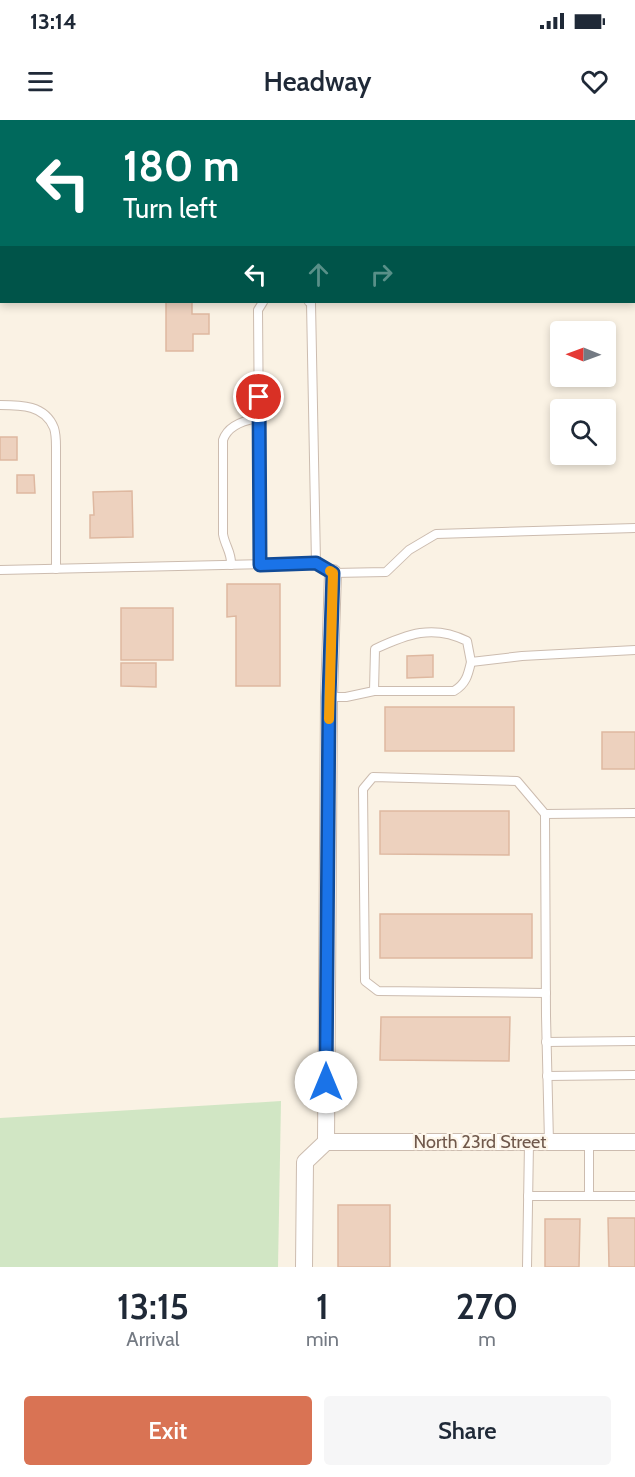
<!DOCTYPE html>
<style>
body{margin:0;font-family:Cabin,sans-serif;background:#f6f6f7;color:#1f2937;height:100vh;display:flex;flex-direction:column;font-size:22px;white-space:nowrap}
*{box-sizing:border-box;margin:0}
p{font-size:20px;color:#747a83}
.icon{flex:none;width:33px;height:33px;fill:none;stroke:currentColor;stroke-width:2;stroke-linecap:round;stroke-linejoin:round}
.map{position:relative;height:1147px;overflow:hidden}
.panel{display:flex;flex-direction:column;background:#fff;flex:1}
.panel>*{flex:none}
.top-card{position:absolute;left:0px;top:0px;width:636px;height:183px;box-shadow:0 3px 9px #0003;background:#00695c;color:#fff;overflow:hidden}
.needle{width:39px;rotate:271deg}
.controls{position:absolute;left:550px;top:201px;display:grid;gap:12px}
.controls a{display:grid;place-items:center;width:66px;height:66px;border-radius:6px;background:#fff;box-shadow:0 3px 9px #0003;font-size:30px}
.pin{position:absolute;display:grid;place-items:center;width:51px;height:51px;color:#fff;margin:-26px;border:3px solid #fff;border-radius:50%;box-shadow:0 2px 6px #0007}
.me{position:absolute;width:66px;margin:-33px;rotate:0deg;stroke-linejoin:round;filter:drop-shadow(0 0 4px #0008)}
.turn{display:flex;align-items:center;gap:21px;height:126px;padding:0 24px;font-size:27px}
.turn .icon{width:78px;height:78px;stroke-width:2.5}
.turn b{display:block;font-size:42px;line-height:51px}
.lanes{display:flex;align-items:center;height:57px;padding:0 24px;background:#0003;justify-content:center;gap:30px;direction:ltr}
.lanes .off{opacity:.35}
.eta{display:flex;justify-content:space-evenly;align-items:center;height:102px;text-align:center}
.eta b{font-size:36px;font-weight:600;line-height:42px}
.button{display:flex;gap:12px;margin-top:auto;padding:12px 24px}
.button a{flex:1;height:69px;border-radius:6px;background:#d97354;color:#fff;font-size:24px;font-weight:600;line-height:69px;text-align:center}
.button a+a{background:#f6f6f7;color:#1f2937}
.status{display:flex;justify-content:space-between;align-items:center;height:42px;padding:0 30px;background:#fff;direction:ltr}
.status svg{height:16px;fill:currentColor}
header{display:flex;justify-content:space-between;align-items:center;height:78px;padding:0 24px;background:#fff;font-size:27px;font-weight:600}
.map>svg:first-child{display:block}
.green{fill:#d1e6c4}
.building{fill:#edd1be;stroke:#deb8a0;stroke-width:1.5}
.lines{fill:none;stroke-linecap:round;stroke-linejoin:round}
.lane-casing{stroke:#ccbcaf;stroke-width:10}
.street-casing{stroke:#ccbcaf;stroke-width:18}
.lane{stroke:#fff;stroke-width:8}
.street{stroke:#fff;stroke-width:16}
.route-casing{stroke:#114b97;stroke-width:15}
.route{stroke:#1a73e8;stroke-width:10}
.slow{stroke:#f59e0b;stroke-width:10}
.labels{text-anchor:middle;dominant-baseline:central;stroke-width:4.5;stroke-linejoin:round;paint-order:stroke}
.street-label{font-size:18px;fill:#70594c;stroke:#fdf6ea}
</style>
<div class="status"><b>13:14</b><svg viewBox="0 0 49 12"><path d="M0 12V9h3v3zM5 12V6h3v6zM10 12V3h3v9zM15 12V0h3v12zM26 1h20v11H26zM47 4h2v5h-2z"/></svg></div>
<header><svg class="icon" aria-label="menu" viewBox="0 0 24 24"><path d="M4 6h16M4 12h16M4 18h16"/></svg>Headway<svg class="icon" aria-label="heart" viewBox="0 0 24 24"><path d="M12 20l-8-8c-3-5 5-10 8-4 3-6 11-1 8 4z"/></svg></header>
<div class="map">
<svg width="635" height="1147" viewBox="0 0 635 1147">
<rect width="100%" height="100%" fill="#faf2e4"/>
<polygon class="green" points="281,981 278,1147 0,1147 0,998"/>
<g class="building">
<polygon points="166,182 192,182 192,194 209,194 209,214 193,214 193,231 166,231"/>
<rect x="0" y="317" width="17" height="23"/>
<polygon points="17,355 34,355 35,373 17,373"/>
<polygon points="132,371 133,417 90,418 90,395 94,395 93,372"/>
<polygon points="227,464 280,464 280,566 236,566 236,496 227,497"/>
<rect x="121" y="488" width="52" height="52"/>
<polygon points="433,535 433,557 407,558 407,536"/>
<polygon points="121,543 156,543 156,567 121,566"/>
<rect x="385" y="587" width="129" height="44"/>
<rect x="602" y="612" width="33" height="37"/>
<polygon points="380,691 509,691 509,735 380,734"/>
<rect x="380" y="794" width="152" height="44"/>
<polygon points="381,897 510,897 509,941 380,940"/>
<rect x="338" y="1085" width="52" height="62"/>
<polygon points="608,1098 635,1098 635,1147 609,1147"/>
<polygon points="545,1099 580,1099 579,1147 545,1147"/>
</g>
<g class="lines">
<g class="lane-casing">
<g id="lane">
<polyline points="309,182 311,183 316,443"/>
<path d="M 0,285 C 21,285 45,285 54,308 C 56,314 56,322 56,327 L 56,449"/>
<path d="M 231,445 C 232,433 225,426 223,414 L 223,320 C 228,305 245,300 259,298"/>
<polyline points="260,445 258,190 263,182"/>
<polyline points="0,450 316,443 333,453 386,452 409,430 436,414 635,408"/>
<path d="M 374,571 L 454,571 C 466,564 468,555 471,542"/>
<path d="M 329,577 L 346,577 L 374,571 L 375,529 C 407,514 433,504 467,521 L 471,542 L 522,536 L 635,530"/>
<polyline points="545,694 517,661 373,657 363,669 365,861 378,871 546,873"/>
<polyline points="546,922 635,921"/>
<polyline points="547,956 635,955"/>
<polyline points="549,1022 546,896 545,694 635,693"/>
<polyline points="589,1022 589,1076"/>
<polyline points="528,1076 635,1076"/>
<polyline points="527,1147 529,1023"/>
</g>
</g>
<g class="street-casing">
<g id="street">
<polyline points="326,1022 635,1022"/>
<polyline points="304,1147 305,1042 326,1022 329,577 333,453"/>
</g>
</g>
<use href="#lane" class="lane"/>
<use href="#street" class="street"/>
</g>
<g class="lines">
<g class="route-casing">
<polyline id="route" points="259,277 260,445 316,443 333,453 329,577 326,962"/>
</g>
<use href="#route" class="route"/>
<polyline class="slow" points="329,599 333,453 330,451"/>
</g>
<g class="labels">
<g class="street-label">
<text x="480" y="1022">North 23rd Street</text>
</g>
</g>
</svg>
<div class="controls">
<a><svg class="needle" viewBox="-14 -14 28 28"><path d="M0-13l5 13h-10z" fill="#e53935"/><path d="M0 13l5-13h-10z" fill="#747a83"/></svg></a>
<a><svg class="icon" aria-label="search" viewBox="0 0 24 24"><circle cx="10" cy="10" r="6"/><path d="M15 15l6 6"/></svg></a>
</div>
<div class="pin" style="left:259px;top:277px;background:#d93025"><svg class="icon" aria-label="arrive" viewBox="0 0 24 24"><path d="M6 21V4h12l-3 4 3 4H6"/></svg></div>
<svg class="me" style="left:326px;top:962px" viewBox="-20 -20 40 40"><circle r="19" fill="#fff"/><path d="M0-13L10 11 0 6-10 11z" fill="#1a73e8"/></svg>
<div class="top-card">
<div class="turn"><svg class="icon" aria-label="left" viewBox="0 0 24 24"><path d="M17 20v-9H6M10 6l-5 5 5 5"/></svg><div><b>180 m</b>Turn left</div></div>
<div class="lanes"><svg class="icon" aria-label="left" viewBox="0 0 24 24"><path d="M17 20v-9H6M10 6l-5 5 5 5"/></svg><svg class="icon off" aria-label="ahead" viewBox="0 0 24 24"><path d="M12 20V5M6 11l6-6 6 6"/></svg><svg class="icon off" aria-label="right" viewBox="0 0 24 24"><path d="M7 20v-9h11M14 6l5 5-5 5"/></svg></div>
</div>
</div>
<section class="panel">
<div class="eta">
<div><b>13:15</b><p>Arrival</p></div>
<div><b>1</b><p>min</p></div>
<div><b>270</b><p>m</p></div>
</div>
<div class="button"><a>Exit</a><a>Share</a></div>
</section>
